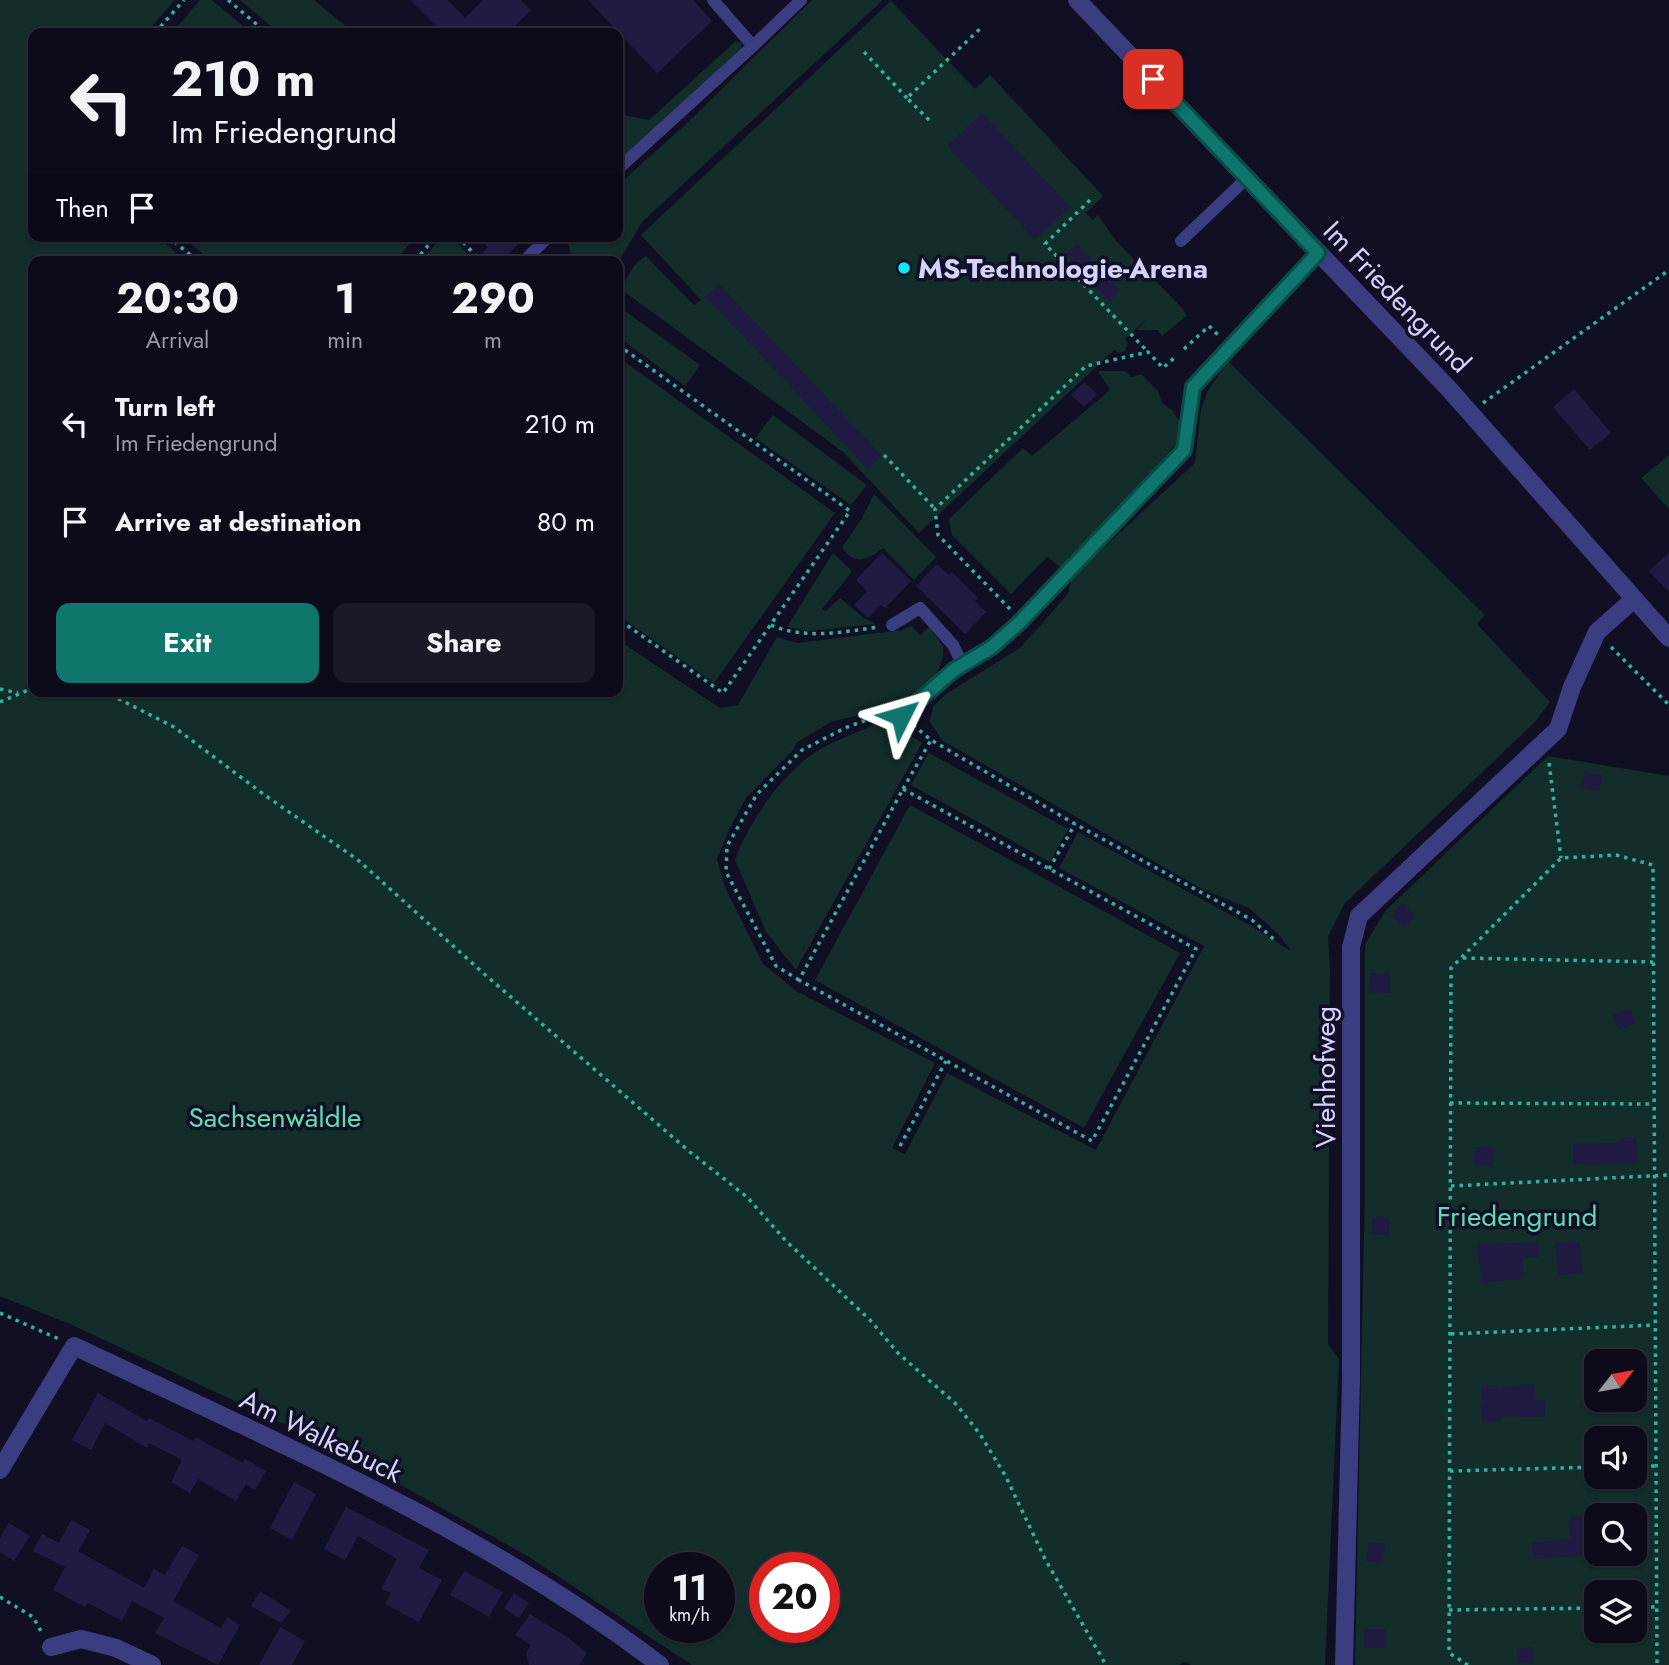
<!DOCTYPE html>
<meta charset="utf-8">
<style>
body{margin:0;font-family:Jost,sans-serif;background:#1b1927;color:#f1f3f6;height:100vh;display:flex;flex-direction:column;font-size:26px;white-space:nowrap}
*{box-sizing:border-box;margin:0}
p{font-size:23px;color:#9a9ba2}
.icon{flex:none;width:38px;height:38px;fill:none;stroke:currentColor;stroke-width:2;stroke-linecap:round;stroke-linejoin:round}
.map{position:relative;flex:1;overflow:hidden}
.sheet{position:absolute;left:28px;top:256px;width:595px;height:441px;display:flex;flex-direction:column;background:#0d0b1a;border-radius:14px;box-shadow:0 2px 5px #0004,0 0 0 2px #2d2b39}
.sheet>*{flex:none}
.top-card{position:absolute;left:28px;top:28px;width:595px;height:214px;border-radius:14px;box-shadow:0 2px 5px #0004,0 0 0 2px #2d2b39;background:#0d0b1a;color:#f1f3f6;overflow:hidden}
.needle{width:46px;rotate:59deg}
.fabs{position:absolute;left:1584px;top:1349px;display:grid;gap:14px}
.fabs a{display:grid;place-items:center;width:63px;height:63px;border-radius:14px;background:#0d0b1a;box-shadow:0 2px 5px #0004,0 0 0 2px #2d2b39;font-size:35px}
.speed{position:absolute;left:644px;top:1552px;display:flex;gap:14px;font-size:35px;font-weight:700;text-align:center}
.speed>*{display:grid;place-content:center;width:91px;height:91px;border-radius:50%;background:#0d0b1a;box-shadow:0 2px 5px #0004,0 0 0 2px #2d2b39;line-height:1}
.speed small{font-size:18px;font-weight:400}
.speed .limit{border:10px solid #d22;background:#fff;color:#111}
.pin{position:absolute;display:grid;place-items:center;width:60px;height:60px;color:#fff;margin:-30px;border-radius:14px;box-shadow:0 4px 10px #0006}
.me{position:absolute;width:77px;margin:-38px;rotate:50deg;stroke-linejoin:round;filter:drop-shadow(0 0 5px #0008)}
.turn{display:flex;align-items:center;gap:24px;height:147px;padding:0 28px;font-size:32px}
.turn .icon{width:91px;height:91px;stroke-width:2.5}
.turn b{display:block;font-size:49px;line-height:60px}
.then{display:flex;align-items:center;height:66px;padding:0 28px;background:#0003;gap:14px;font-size:26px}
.eta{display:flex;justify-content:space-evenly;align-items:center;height:119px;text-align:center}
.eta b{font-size:42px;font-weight:700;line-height:49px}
.button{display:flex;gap:14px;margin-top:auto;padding:14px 28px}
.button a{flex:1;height:80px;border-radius:14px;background:#0f766e;color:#fff;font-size:28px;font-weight:700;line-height:80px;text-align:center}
.button a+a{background:#1b1927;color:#f1f3f6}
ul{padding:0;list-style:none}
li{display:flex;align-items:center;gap:21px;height:98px;padding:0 28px}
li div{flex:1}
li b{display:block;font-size:26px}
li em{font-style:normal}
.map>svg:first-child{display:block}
.green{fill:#122d2a;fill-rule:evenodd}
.building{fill:#211b43}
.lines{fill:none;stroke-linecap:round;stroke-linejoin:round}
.path{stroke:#32b2a1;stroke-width:3.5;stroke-dasharray:3.5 5;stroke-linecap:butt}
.service{stroke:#3b3d81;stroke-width:12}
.minor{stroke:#3b3d81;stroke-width:18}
.route-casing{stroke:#0a4d48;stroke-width:18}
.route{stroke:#0f766e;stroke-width:12}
.poi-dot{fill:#06edf5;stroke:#110f23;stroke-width:2.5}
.labels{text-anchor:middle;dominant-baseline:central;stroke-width:7;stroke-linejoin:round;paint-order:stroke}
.poi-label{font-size:28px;font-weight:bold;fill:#d4d2fe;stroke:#110f23;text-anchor:start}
.street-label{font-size:28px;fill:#d4d2fe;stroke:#110f23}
.park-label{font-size:28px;fill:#5fdcb4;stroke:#110f23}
</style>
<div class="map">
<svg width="1669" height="1665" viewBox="0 0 1669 1665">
<rect width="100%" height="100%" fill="#110f23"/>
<g class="green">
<path d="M 0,0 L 175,0 L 146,33 L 33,33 L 33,236 L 157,236 L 185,261 L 33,261 L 33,691 L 618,691 L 618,640 L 720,708 L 738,705 L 777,637 L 797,643 L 902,630 L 911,626 L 921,635 L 929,627 L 943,646 L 943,656 L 938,671 L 930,683 L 894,706 L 831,722 L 796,743 L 794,749 L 746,798 L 729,830 L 717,859 L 725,887 L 763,964 L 798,992 L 935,1063 L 892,1148 L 905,1154 L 947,1073 L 1096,1150 L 1204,946 L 1059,868 L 1078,832 L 1251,926 L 1291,951 L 1279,935 L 1249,908 L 1204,890 L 943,741 L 930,722 L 933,707 L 946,694 L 1021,647 L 1068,594 L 1072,577 L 1195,463 L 1201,409 L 1208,391 L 1228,361 L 1485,615 L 1477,624 L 1550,702 L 1536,721 L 1345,903 L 1328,936 L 1330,969 L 1328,1344 L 1339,1359 L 1325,1665 L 1191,1665 L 1185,1662 L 1179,1665 L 692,1665 L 529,1557 L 333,1447 L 70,1324 L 0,1296 ZM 660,1568 L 719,1568 L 719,1628 L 660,1628 ZM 765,1568 L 824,1568 L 824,1628 L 765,1628 Z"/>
<polygon points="200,0 212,0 251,33 172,33"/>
<polygon points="240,0 314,0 354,33 279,33"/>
<polygon points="812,0 883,0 642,222 618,263 618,261 569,261 572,258 567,239 569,236 618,236 618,185 686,124"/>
<path d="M 891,1 L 975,89 L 990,75 L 1103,196 L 1086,213 L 1092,220 L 1098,215 L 1116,241 L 1181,307 L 1187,316 L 1162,336 L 1157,330 L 1137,330 L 1147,319 L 1125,339 L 1128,343 L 1125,351 L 1119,353 L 1114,350 L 919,533 L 843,452 L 622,290 C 627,276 633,263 646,256 L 694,305 L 701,300 L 641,235 Z"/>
<polygon points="736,41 742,43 741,49 618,163 618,114 649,120"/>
<polygon points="182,236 416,236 395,261 211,261"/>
<polygon points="442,236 458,236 455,240 473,261 422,261"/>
<polygon points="618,306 700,365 685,386 618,337"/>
<polygon points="618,357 835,513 714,683 618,615"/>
<polygon points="1098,371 1124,371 1132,377 1141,374 1158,391 1162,403 1173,411 1181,424 1177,443 1063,569 1047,557 1011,594 952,535 949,519 1023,448 1032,456 1110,390"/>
<polygon points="773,415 867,485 851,505 755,438"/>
<polygon points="1669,455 1669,509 1641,478"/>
<path d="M 874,494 L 936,557 L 914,580 L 883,548 C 868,560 855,566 842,547 L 861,520 Z"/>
<polygon points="833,553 850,569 851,573 822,609 826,611 840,598 863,617 875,624 809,631 787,627"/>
<path d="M 873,725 L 894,725 L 922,743 L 796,970 L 766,932 L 735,860 C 749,821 786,767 824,747 C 839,739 857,733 873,725 Z"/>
<polygon points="929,753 1068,829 1050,862 911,785"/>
<path d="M 1548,756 L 1669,776 L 1669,1665 L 1355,1665 L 1365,1186 L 1365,944 L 1386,910 ZM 1596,1362 L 1634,1362 L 1634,1400 L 1596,1400 ZM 1596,1438 L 1634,1438 L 1634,1477 L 1596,1477 ZM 1596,1516 L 1634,1516 L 1634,1554 L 1596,1554 ZM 1596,1592 L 1634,1592 L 1634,1631 L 1596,1631 Z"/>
<polygon points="910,805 1180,953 1084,1128 815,980"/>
</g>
<g class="building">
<polygon points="410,0 447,0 465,18 483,0 520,0 531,10 508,33 443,33"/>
<polygon points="588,0 693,0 712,21 657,73"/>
<polygon points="982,113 1070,207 1035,240 947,146"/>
<polygon points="476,236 526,236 501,261 475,261 488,247"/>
<polygon points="1077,244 1120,290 1109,301 1066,254"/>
<polygon points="719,284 882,456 868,469 706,297"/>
<polygon points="1084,382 1097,394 1084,407 1071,395"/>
<polygon points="1574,389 1611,433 1590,450 1553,407"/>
<polygon points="1669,552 1669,592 1649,571"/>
<polygon points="882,553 911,581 885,608 881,605 868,618 854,605 867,591 856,580"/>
<polygon points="937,564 949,575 952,572 978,598 975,601 986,612 965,634 916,586"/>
<polygon points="1584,772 1602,775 1599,792 1581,788"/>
<polygon points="1402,903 1416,916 1404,928 1391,915"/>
<polygon points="1370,973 1391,974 1390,993 1369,992"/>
<polygon points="1631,1009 1635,1024 1618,1029 1613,1014"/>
<polygon points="1636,1137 1637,1163 1573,1165 1573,1144 1620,1143 1620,1138"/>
<polygon points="1475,1147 1493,1148 1492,1166 1474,1165"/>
<polygon points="1372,1217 1389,1217 1389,1235 1373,1235"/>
<polygon points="1579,1241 1583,1273 1558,1275 1555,1243"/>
<polygon points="1538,1242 1539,1257 1522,1258 1524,1278 1482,1283 1477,1245"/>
<polygon points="1534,1384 1536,1401 1545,1401 1545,1417 1501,1416 1501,1421 1482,1423 1480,1405 1483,1405 1481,1386 1497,1385 1497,1388"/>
<polygon points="98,1393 147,1421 149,1418 193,1441 195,1437 243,1463 245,1459 266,1471 255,1490 246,1484 236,1501 198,1479 190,1493 171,1482 182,1460 149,1443 147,1448 105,1423 91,1450 72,1440"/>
<polygon points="1595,1400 1644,1400 1644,1413 1596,1416"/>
<polygon points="294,1482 316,1494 292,1540 270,1528"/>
<polygon points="346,1507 429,1550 419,1568 442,1580 419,1622 385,1604 391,1593 381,1589 397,1559 358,1536 345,1560 324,1549"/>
<polygon points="1587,1517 1589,1555 1534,1559 1532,1543 1570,1539 1569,1518"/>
<polygon points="71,1520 90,1530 78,1551 144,1588 154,1569 165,1575 182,1546 199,1555 173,1601 221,1628 227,1617 240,1625 218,1665 155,1633 164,1618 132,1601 122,1621 88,1603 85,1607 53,1590 65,1567 33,1551 42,1534 59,1543"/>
<polygon points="9,1523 30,1536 14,1561 0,1552 0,1538"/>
<polygon points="1369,1542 1385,1544 1382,1563 1366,1561"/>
<polygon points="464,1571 503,1592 489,1617 450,1595"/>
<polygon points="260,1591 291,1611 281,1623 251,1606"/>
<polygon points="514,1593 529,1603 519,1618 504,1608"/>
<polygon points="530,1614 567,1637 587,1653 579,1665 529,1665 526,1653 531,1645 515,1635"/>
<polygon points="280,1627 305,1641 292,1665 259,1665"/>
<polygon points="1364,1629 1386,1629 1386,1648 1364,1647"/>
<polygon points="1532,1647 1533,1662 1518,1664 1516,1649"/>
</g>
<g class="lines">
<g class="path">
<polyline points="228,0 267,33"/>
<polyline points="155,33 184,0"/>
<polyline points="864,52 907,98"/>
<polyline points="929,120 907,98 983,26"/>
<polyline points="1090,200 1045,244 1148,352"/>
<polyline points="168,236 197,261"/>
<polyline points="465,236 461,240 481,261"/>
<polyline points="415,261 436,236"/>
<polyline points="618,345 850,511 723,693 618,619"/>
<polyline points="1184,349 1209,326 1219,336"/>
<polyline points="1483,403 1669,270"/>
<polyline points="884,455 935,509"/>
<polyline points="1010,609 938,535 935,509 1086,366 1148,352 1163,368 1174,358"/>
<path d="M 771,625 C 806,640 842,632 878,627"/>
<polyline points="1611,647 1669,705"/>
<polyline points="0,689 18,693"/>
<polyline points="103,691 174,727 266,796 358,860 482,972 690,1152 747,1197 786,1241 870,1320 898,1353 955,1403 980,1434 1006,1477 1045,1559 1106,1665"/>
<polyline points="0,702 33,688"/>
<polyline points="913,725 931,740 1075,824 1252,920 1277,942"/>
<polyline points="1549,763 1561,858"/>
<polygon points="903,789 1196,949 1092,1141 799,980"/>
<polyline points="903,789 931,740"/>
<polyline points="1049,869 1075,824"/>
<polyline points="1463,958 1653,962"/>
<polyline points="799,980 776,966 726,872 727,846 757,794 802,750 845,728 877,716 884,716"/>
<polyline points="1450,1103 1654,1104"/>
<polyline points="900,1146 946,1061"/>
<polyline points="1451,1186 1669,1175"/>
<polyline points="0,1313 59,1339"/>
<polyline points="1451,1334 1655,1325"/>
<polyline points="1634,1466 1656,1466"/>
<polyline points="1450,1471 1596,1467"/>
<polyline points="0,1597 33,1617 42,1633"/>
<polyline points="1634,1607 1656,1607"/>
<polyline points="1449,1610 1596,1608"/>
<polyline points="1468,1665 1449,1653 1451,968 1561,858 1616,855 1653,865 1657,1665"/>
</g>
<g class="service">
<polyline points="713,0 753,46 801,0"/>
<polyline points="618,169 753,46"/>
<polyline points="1181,241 1247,178"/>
<polyline points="524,261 549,236"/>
<polyline points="892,625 920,608 953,645 963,665"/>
<polyline points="901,716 954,670 991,647 1019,623 1184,450 1193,387 1318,253"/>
</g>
<g class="minor">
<polyline points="1077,0 1449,389 1669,638"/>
<path d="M 0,1470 L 74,1346 C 274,1441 483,1530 660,1665"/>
<polyline points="51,1647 81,1639 116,1648 152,1665"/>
<polyline points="1344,1665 1351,1379 1351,947 1359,916 1558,729 1572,687 1597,632 1634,599"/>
</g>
</g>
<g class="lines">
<g class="route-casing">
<polyline id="route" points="901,716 954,670 992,647 1019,623 1184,450 1193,387 1318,253 1153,79"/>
</g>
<use href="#route" class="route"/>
</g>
<circle class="poi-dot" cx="904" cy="268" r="7"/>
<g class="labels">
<g class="poi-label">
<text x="918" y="268">MS-Technologie-Arena</text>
</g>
<g class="street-label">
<text transform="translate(1397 297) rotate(46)">Im Friedengrund</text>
<text transform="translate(1325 1077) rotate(-90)">Viehhofweg</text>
<text transform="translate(321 1436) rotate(26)">Am Walkebuck</text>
</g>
<g class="park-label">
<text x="275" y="1117">Sachsenwäldle</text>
<text x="1517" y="1216">Friedengrund</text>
</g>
</g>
</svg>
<div class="fabs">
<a><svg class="needle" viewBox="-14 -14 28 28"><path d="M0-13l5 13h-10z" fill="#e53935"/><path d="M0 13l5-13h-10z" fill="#9a9ba2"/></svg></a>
<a><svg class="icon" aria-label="sound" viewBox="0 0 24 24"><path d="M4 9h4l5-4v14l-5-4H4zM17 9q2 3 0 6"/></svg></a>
<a><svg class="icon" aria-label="search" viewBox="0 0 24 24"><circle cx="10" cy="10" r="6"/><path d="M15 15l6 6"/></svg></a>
<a><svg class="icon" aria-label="layers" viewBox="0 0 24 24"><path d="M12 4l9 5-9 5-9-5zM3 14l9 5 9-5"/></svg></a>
</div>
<div class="speed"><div>11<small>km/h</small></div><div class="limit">20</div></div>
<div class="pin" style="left:1153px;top:79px;background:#d93025"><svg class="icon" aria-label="arrive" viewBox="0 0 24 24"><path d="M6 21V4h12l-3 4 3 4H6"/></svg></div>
<svg class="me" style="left:901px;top:716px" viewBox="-20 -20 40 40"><path d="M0-17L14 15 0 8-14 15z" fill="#0f766e" stroke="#fff" stroke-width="4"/></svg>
<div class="top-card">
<div class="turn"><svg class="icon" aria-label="left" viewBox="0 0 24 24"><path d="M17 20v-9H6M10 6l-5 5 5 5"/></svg><div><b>210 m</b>Im Friedengrund</div></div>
<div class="then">Then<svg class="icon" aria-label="arrive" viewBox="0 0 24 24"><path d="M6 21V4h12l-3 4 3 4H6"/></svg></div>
</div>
<section class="sheet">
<div class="eta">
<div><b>20:30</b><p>Arrival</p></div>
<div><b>1</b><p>min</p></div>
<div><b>290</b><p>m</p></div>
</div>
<ul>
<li><svg class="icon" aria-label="left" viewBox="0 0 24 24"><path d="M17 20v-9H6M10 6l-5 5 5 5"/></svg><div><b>Turn left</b><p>Im Friedengrund</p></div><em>210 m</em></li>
<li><svg class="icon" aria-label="arrive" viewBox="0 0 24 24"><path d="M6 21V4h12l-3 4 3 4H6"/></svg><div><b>Arrive at destination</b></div><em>80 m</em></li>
</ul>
<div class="button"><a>Exit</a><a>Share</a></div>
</section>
</div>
